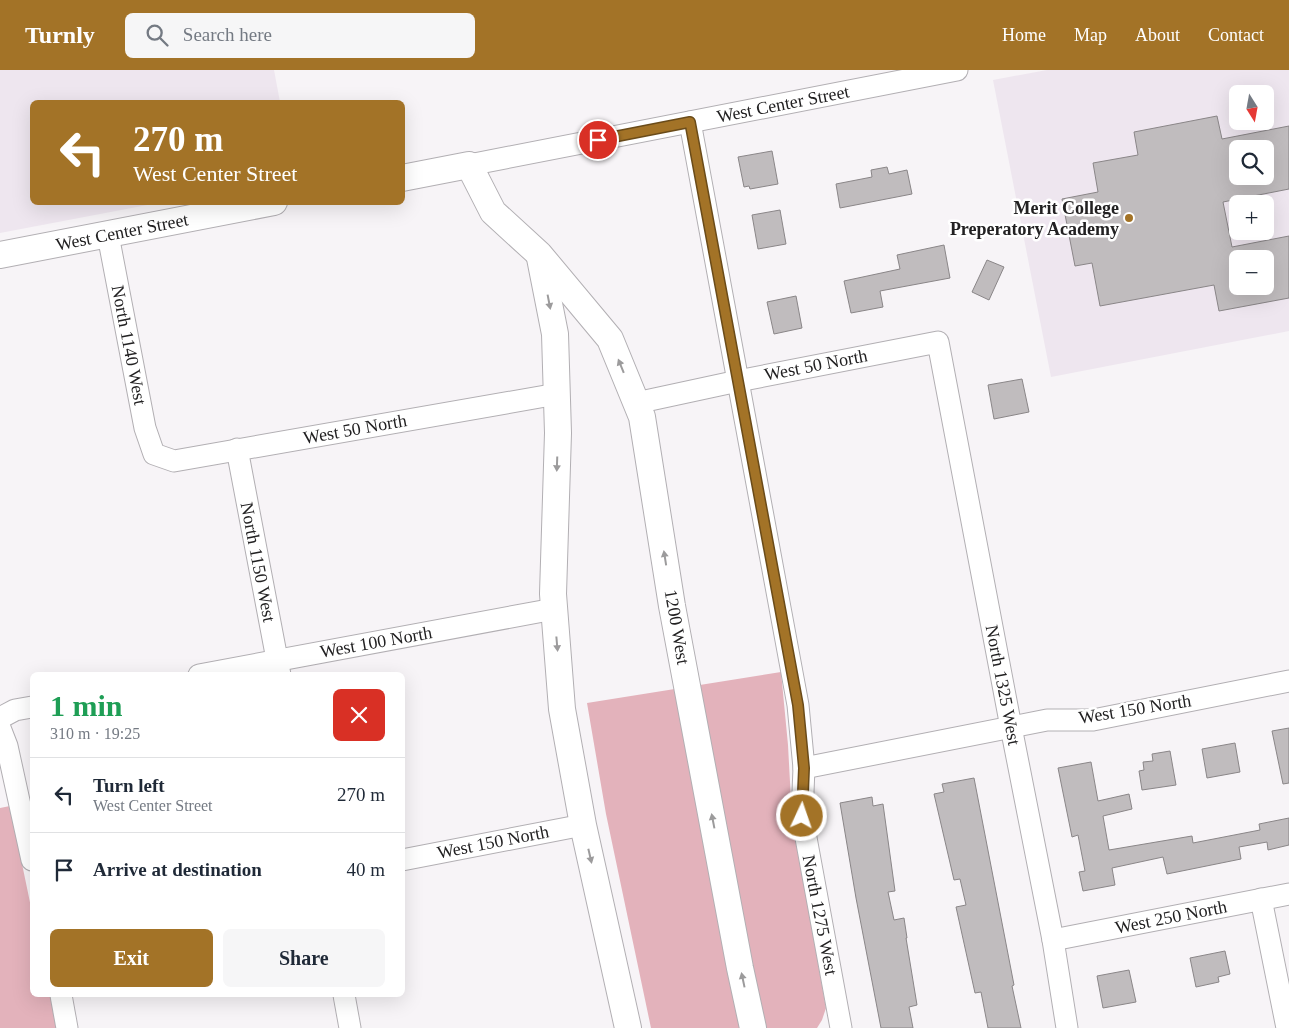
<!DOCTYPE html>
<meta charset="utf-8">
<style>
body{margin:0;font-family:"Times New Roman",serif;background:#f6f6f7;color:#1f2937;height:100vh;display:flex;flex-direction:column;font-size:19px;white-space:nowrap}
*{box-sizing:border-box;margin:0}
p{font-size:16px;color:#747a83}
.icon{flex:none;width:28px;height:28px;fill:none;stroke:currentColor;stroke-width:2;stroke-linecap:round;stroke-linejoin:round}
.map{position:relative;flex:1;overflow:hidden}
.panel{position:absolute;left:30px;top:602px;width:375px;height:325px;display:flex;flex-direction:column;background:#fff;border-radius:8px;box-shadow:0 5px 20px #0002}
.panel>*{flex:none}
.top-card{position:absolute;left:30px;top:30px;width:375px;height:105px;border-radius:8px;box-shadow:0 5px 20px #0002;background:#a37327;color:#fff;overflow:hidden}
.needle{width:32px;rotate:169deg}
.controls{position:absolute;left:1229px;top:15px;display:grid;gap:10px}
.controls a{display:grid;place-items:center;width:45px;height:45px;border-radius:8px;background:#fff;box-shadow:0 5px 20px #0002;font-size:25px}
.pin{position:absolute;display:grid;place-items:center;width:42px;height:42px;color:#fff;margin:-21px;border:2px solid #fff;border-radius:50%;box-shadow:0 1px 5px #0007}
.me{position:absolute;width:55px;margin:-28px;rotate:3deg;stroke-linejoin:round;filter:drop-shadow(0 0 4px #0008)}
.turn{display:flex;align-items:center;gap:18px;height:105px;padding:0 20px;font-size:22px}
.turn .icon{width:65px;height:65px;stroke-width:2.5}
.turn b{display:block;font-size:35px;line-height:42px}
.round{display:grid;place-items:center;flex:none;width:52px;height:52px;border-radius:8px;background:#f6f6f7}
.summary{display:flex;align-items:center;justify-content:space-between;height:85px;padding:0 20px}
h1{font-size:30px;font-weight:600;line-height:38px;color:#1e9e55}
.cta{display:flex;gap:10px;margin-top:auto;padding:10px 20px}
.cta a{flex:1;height:58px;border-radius:8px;background:#a37327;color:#fff;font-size:20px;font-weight:600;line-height:58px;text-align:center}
.cta a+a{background:#f6f6f7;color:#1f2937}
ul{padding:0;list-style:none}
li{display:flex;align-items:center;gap:15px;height:75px;padding:0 20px;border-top:1px solid #e0e1e3}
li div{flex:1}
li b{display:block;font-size:19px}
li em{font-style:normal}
header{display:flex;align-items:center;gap:30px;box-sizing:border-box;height:70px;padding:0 25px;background:#a37327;color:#fff}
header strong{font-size:24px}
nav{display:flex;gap:28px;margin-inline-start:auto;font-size:18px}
.search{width:350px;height:45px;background:#f6f6f7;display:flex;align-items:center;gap:12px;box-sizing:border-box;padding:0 18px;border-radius:8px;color:#747a83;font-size:19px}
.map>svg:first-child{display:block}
.built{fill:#eee6ef;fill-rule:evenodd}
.green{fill:#e3b2bb}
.building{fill:#c0bcbe;stroke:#8a8688;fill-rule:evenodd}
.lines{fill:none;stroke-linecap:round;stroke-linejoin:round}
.minor-casing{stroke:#b2afb3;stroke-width:23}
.tertiary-casing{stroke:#b2afb3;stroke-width:28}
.minor{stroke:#fff;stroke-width:21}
.tertiary{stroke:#fff;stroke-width:26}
.oneway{fill:#9c9b9c}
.route-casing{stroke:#6a4b19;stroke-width:12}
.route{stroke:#a37327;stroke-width:9}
.poi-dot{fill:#a37327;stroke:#fff;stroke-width:2}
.labels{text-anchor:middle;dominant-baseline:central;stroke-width:5;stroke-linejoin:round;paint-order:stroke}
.street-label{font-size:18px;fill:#222122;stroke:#fff}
.poi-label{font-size:18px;font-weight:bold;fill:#222122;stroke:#fff;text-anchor:end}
</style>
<header>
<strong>Turnly</strong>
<div class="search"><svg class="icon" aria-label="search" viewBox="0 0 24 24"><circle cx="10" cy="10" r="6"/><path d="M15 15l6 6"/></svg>Search here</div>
<nav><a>Home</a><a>Map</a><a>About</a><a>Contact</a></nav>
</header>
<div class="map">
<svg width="1289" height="958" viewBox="0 0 1289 958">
<rect width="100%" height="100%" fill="#f7f4f7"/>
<g class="built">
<polygon points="0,0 274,0 280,32 32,32 32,132 158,133 0,163"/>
<path d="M 1047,0 L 1289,0 L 1289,261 L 1051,307 L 993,10 ZM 1238,24 L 1265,24 L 1265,51 L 1238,51 ZM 1238,79 L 1265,79 L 1265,106 L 1238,106 ZM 1238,134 L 1265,134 L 1265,161 L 1238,161 ZM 1238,189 L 1265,189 L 1265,216 L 1238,216 Z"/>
</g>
<g class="green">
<polygon points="781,602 788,675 792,749 826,938 822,950 817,958 651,958 606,744 587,633"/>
<polygon points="10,736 32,842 32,925 50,925 57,958 0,958 0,738"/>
</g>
<g class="building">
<path d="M 1217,46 L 1222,69 L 1289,56 L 1289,119 L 1223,132 L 1232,177 L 1289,166 L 1289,228 L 1219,241 L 1214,215 L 1100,236 L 1092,193 L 1075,196 L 1062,129 L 1098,122 L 1093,93 L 1138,85 L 1134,62 ZM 1238,79 L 1265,79 L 1265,106 L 1238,106 ZM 1238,189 L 1265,189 L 1265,216 L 1238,216 Z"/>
<polygon points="772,81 778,114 750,119 749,116 744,117 738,87"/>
<polygon points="887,97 889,104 907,100 912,124 840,138 836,114 872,107 871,100"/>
<polygon points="780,140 786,174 758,179 752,145"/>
<polygon points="944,175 950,208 880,221 883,237 851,243 844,211 900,199 897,185"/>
<polygon points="987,190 1004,197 989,230 972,222"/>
<polygon points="796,226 802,258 774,264 767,232"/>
<polygon points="1022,309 1029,342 994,349 988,315"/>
<polygon points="1289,658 1289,713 1283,714 1272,661"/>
<polygon points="1235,673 1240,702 1207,708 1202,679"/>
<polygon points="1170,681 1176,715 1142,720 1139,701 1144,700 1143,692 1153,691 1152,684"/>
<polygon points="1091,692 1098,731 1129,724 1132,739 1103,746 1109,780 1192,766 1193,773 1260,760 1259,754 1289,748 1289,775 1268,780 1267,772 1239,777 1241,789 1167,804 1163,787 1112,798 1115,815 1083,821 1079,802 1085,801 1078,765 1072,767 1058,698"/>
<polygon points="974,708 1014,915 1012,916 1021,958 988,958 981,922 975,923 956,837 966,835 960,809 954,810 934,724 944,722 942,714"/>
<polygon points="872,727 873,736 883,734 895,821 888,822 894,850 904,848 907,868 906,868 917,935 909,937 913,958 881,958 856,828 840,733"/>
<polygon points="1225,881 1230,904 1218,907 1219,912 1196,917 1190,888"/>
<polygon points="1129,900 1136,932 1103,938 1097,906"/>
</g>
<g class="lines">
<g class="minor-casing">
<g id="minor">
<polyline points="690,52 798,635 804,698 802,746 841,958"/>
<polyline points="469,95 957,0"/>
<polyline points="108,165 145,358 154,384 174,391 557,324"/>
<polyline points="636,333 738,311 938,272 1011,657 1053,870 1067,958"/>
<polyline points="237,379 280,605"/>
<polyline points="199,605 554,539"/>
<polyline points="0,648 15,640 32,637"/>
<polyline points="0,658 7,676 32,790"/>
<polyline points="804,698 1047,650 1093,650 1289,611"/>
<polyline points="402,790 583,755"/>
<polyline points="1261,829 1287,958"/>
<polyline points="1053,870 1289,824"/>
<polyline points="61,925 67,958"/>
<polyline points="344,925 350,958"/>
</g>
</g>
<g class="tertiary-casing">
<g id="tertiary">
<polyline points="402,108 469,95 493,142 539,184 610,269 642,347 672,536 740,898 753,958"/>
<polyline points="0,185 274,132"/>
<polyline points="540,188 555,264 558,363 553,524 562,639 583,755 628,958"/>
</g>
</g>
<use href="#minor" class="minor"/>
<use href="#tertiary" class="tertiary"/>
</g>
<defs><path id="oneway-solid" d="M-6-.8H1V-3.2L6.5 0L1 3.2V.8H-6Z" transform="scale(1.25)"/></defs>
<g class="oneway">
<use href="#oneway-solid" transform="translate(549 232) rotate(79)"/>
<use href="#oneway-solid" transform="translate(621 296) rotate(-112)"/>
<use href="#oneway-solid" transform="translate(557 394) rotate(92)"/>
<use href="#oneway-solid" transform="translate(665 488) rotate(-99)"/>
<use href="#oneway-solid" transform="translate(557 574) rotate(85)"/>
<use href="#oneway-solid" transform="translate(713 751) rotate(-101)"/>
<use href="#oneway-solid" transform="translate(590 786) rotate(77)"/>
<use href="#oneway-solid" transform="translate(743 910) rotate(-102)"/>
</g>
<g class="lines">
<g class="route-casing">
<polyline id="route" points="598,70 690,52 798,635 804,698 802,746"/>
</g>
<use href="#route" class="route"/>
</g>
<circle class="poi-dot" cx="1129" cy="148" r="5"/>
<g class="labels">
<g class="street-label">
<text transform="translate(783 34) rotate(-11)">West Center Street</text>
<text transform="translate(122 162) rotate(-11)">West Center Street</text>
<text transform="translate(129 275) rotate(79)">North 1140 West</text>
<text transform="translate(816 295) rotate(-11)">West 50 North</text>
<text transform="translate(355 359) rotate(-10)">West 50 North</text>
<text transform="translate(258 492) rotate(79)">North 1150 West</text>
<text transform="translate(677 557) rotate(80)">1200 West</text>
<text transform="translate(376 572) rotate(-10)">West 100 North</text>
<text transform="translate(1003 615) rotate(79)">North 1325 West</text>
<text transform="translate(1135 639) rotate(-9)">West 150 North</text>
<text transform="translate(493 772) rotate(-11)">West 150 North</text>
<text transform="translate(820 845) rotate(79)">North 1275 West</text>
<text transform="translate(1171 847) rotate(-11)">West 250 North</text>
</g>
<g class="poi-label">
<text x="1119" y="138">Merit College<tspan x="1119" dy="21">Preperatory Academy</tspan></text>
</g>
</g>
</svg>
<div class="controls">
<a><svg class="needle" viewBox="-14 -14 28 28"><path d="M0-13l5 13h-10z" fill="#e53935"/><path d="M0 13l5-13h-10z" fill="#747a83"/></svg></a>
<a><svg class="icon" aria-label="search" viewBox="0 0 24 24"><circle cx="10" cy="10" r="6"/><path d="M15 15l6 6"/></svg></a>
<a>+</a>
<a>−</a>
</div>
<div class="pin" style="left:598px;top:70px;background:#d93025"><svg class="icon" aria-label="arrive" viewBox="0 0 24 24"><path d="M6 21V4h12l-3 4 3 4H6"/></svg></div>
<svg class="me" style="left:802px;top:746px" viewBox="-20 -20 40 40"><circle r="17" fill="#a37327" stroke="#fff" stroke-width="3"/><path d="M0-11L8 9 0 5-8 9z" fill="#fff"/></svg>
<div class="top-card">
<div class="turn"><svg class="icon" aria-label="left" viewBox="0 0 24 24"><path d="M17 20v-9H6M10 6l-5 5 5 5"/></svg><div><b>270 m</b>West Center Street</div></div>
</div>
<section class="panel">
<div class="summary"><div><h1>1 min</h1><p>310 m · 19:25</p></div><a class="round" style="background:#d93025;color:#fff"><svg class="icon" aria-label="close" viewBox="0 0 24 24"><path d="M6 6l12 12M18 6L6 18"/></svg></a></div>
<ul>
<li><svg class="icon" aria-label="left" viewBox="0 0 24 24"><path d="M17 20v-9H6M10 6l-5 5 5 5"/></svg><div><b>Turn left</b><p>West Center Street</p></div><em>270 m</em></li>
<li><svg class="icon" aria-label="arrive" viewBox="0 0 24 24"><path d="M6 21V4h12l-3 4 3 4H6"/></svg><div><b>Arrive at destination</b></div><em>40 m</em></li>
</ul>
<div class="cta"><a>Exit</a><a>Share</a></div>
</section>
</div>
